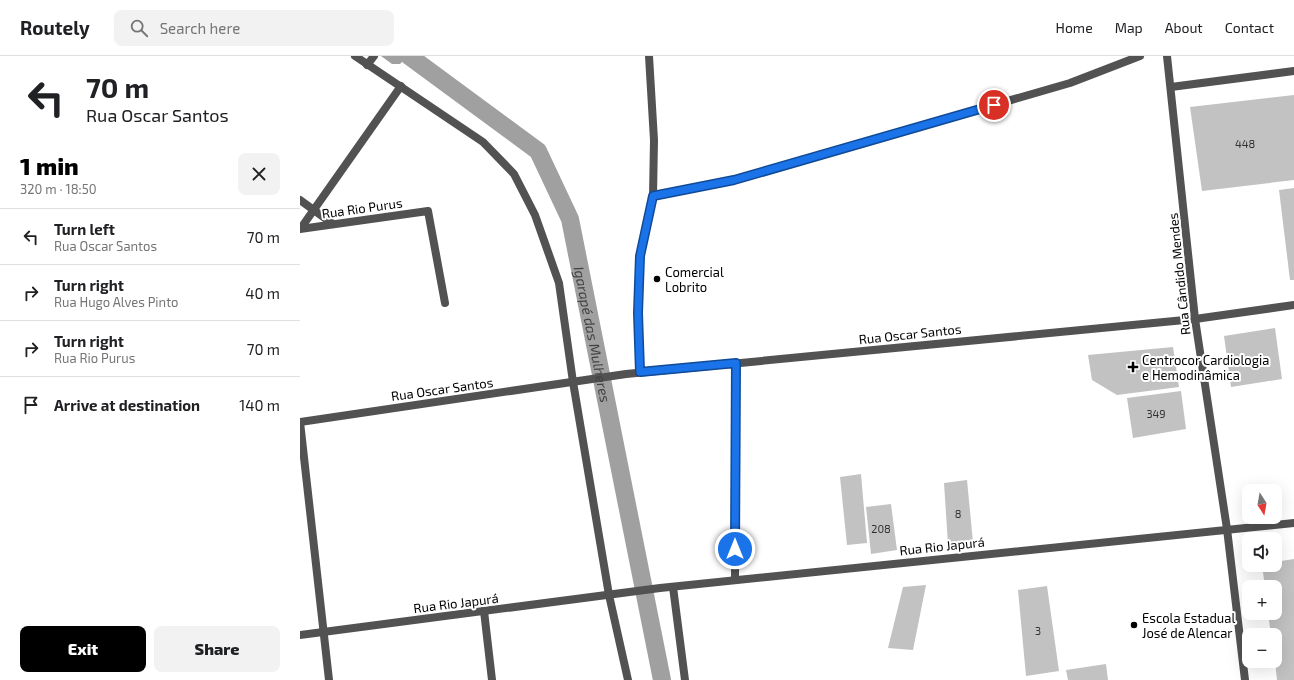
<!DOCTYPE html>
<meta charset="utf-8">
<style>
body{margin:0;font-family:"Exo 2",sans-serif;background:#f2f2f2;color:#202124;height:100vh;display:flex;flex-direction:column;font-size:15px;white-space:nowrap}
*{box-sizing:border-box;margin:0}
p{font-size:13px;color:#757577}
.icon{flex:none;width:22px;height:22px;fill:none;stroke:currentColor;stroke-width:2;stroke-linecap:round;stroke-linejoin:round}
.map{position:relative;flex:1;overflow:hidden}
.drawer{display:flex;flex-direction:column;background:#fff;width:300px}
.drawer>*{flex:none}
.hud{background:#fff;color:#202124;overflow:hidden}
.needle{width:26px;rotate:169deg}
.tools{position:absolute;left:942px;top:428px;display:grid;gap:8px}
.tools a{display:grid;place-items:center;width:40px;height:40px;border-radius:8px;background:#fff;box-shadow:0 4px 16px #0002;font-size:20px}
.pin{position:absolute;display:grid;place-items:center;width:34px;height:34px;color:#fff;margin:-17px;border:2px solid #fff;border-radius:50%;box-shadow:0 1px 4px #0007}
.me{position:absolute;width:44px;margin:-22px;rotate:0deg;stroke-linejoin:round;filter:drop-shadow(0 0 3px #0008)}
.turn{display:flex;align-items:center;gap:14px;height:84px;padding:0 20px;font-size:18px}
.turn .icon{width:52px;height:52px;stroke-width:2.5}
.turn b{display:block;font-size:28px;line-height:34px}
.round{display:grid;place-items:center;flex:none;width:42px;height:42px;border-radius:8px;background:#f2f2f2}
.summary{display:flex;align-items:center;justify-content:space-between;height:68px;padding:0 20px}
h1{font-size:24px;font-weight:800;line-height:30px;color:#000}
.action{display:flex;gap:8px;margin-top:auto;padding:8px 20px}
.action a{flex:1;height:46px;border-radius:8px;background:#000;color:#fff;font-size:16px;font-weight:800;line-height:46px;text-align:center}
.action a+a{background:#f2f2f2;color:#202124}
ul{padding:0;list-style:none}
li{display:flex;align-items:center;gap:12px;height:56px;padding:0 20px;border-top:1px solid #e0e0e0}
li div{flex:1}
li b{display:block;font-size:15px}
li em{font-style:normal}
header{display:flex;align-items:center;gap:24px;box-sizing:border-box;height:56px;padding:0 20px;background:#fff;border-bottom:1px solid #e0e0e0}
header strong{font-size:19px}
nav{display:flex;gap:22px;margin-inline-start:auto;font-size:14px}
.search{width:280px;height:36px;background:#f2f2f2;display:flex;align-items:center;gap:10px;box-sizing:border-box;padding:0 14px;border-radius:8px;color:#757577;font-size:15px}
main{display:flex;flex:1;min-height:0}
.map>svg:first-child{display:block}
.water{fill:#a0a0a0}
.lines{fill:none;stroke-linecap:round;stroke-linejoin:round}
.canal{stroke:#a0a0a0;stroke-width:18}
.building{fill:#c2c2c2}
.minor{stroke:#525252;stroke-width:8}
.tertiary{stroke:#525252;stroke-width:8}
.route-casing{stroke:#114b97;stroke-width:10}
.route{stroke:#1a73e8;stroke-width:7}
.poi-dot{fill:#000;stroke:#fff;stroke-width:1.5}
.labels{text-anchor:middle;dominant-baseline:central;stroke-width:4;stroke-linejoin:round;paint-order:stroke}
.number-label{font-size:11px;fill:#303030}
.street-label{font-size:13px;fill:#000;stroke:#fff}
.poi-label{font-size:13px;fill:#000;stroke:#fff;text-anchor:start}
.water-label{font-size:14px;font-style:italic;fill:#414141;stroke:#fff}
</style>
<header>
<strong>Routely</strong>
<div class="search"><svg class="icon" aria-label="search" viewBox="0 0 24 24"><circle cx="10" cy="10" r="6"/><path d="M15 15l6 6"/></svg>Search here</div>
<nav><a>Home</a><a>Map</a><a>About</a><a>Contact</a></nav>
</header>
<main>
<section class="drawer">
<div class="hud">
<div class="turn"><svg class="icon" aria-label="left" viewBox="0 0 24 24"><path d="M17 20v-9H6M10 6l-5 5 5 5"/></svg><div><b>70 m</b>Rua Oscar Santos</div></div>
</div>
<div class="summary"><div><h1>1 min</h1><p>320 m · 18:50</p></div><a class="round"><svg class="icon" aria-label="close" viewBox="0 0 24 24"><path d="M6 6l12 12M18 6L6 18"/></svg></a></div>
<ul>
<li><svg class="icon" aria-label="left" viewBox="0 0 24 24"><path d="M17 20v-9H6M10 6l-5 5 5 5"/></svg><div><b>Turn left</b><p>Rua Oscar Santos</p></div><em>70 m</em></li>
<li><svg class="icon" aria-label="right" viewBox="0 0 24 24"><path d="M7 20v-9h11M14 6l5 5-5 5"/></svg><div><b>Turn right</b><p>Rua Hugo Alves Pinto</p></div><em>40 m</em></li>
<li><svg class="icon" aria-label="right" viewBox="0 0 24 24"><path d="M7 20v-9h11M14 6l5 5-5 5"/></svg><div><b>Turn right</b><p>Rua Rio Purus</p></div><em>70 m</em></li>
<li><svg class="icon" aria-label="arrive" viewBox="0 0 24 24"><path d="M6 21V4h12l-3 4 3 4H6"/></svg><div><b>Arrive at destination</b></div><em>140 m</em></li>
</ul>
<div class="action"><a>Exit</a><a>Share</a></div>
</section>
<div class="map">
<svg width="994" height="624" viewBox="0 0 994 624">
<rect width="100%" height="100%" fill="#fff"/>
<polygon class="water" points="81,0 108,0 100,8 92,8"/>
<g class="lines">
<path class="canal" id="s1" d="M 109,0 L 238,95 L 270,163 L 362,624"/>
</g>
<g class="building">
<polygon points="994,39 994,124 902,135 890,51"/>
<polygon points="994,132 994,224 990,224 979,134"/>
<polygon points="975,272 982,323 931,331 924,280"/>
<polygon points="873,291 879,331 817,339 792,324 788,299"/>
<polygon points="881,335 886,373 833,382 827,342"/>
<polygon points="561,418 567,487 547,489 540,421"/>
<polygon points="667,424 673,486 648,488 644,427"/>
<polygon points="591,448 597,494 571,498 566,451"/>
<polygon points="994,503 994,624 977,624 975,605 975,579 971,579 968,557 975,557 975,531 965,531 962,509 975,509 975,506"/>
<polygon points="626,529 613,594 588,592 603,531"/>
<polygon points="747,530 759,615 726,620 718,534"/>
<polygon points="806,608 808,624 768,624 766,614"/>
</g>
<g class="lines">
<g class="minor">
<polyline points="55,0 183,86 214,118 235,159 259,227 273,326 309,539 328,624"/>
<polyline points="67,9 74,0"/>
<polyline points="871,31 994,15"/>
<polyline points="353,140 434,124 770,27 840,0"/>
<polyline points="0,144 33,168"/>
<polyline points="1,172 101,30"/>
<polyline points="0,173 128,155 145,247"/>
<polyline points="340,316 338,257 340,200 353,140 354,84 349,0"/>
<polyline points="0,366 326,318 895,263 994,249"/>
<polyline points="0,366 29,624"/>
<polyline points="435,524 436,307"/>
<polyline points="373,531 385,624"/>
<polyline points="184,555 192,624"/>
<polyline points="0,579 360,532 994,467"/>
</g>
<polyline class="tertiary" points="867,0 895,263 927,473 945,624"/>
</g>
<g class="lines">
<g class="route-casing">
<polyline id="route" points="435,493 436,307 340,316 338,257 340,200 353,140 434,124 694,49"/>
</g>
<use href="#route" class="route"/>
</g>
<g class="poi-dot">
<circle cx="357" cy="223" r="4"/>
<path d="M831 305h4v4h4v4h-4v4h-4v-4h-4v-4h4z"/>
<circle cx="834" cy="569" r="4"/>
</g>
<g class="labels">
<g class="number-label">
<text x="945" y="87">448</text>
<text x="856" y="357">349</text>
<text x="658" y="457">8</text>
<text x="581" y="472">208</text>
<text x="738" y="574">3</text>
</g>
<g class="street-label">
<text transform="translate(62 152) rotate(-8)">Rua Rio Purus</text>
<text transform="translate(879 218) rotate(-96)">Rua Cândido Mendes</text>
<text transform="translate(610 278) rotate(-6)">Rua Oscar Santos</text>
<text transform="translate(142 333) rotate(-8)">Rua Oscar Santos</text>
<text transform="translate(642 490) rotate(-6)">Rua Rio Japurá</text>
<text transform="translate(156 547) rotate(-7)">Rua Rio Japurá</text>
</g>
<g class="poi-label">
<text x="365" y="216">Comercial<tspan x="365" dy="15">Lobrito</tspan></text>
<text x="842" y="304">Centrocor Cardiologia<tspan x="842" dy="15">e Hemodinâmica</tspan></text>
<text x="842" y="562">Escola Estadual<tspan x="842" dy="15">José de Alencar</tspan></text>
</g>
<g class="water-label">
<text stroke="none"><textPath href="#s1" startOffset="353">Igarapé das Mulheres</textPath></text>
</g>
</g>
</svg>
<div class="tools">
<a><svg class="needle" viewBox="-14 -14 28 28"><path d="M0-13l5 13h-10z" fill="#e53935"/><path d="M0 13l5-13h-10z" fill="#757577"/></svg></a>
<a><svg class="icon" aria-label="sound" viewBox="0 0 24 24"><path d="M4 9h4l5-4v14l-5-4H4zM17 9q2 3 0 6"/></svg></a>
<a>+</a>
<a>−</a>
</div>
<div class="pin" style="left:694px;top:49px;background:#d93025"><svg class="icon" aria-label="arrive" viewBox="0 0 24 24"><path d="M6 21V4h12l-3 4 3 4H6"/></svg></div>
<svg class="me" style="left:435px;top:493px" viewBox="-20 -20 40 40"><circle r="17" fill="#1a73e8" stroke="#fff" stroke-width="3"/><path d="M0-11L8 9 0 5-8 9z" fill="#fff"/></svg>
</div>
</main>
